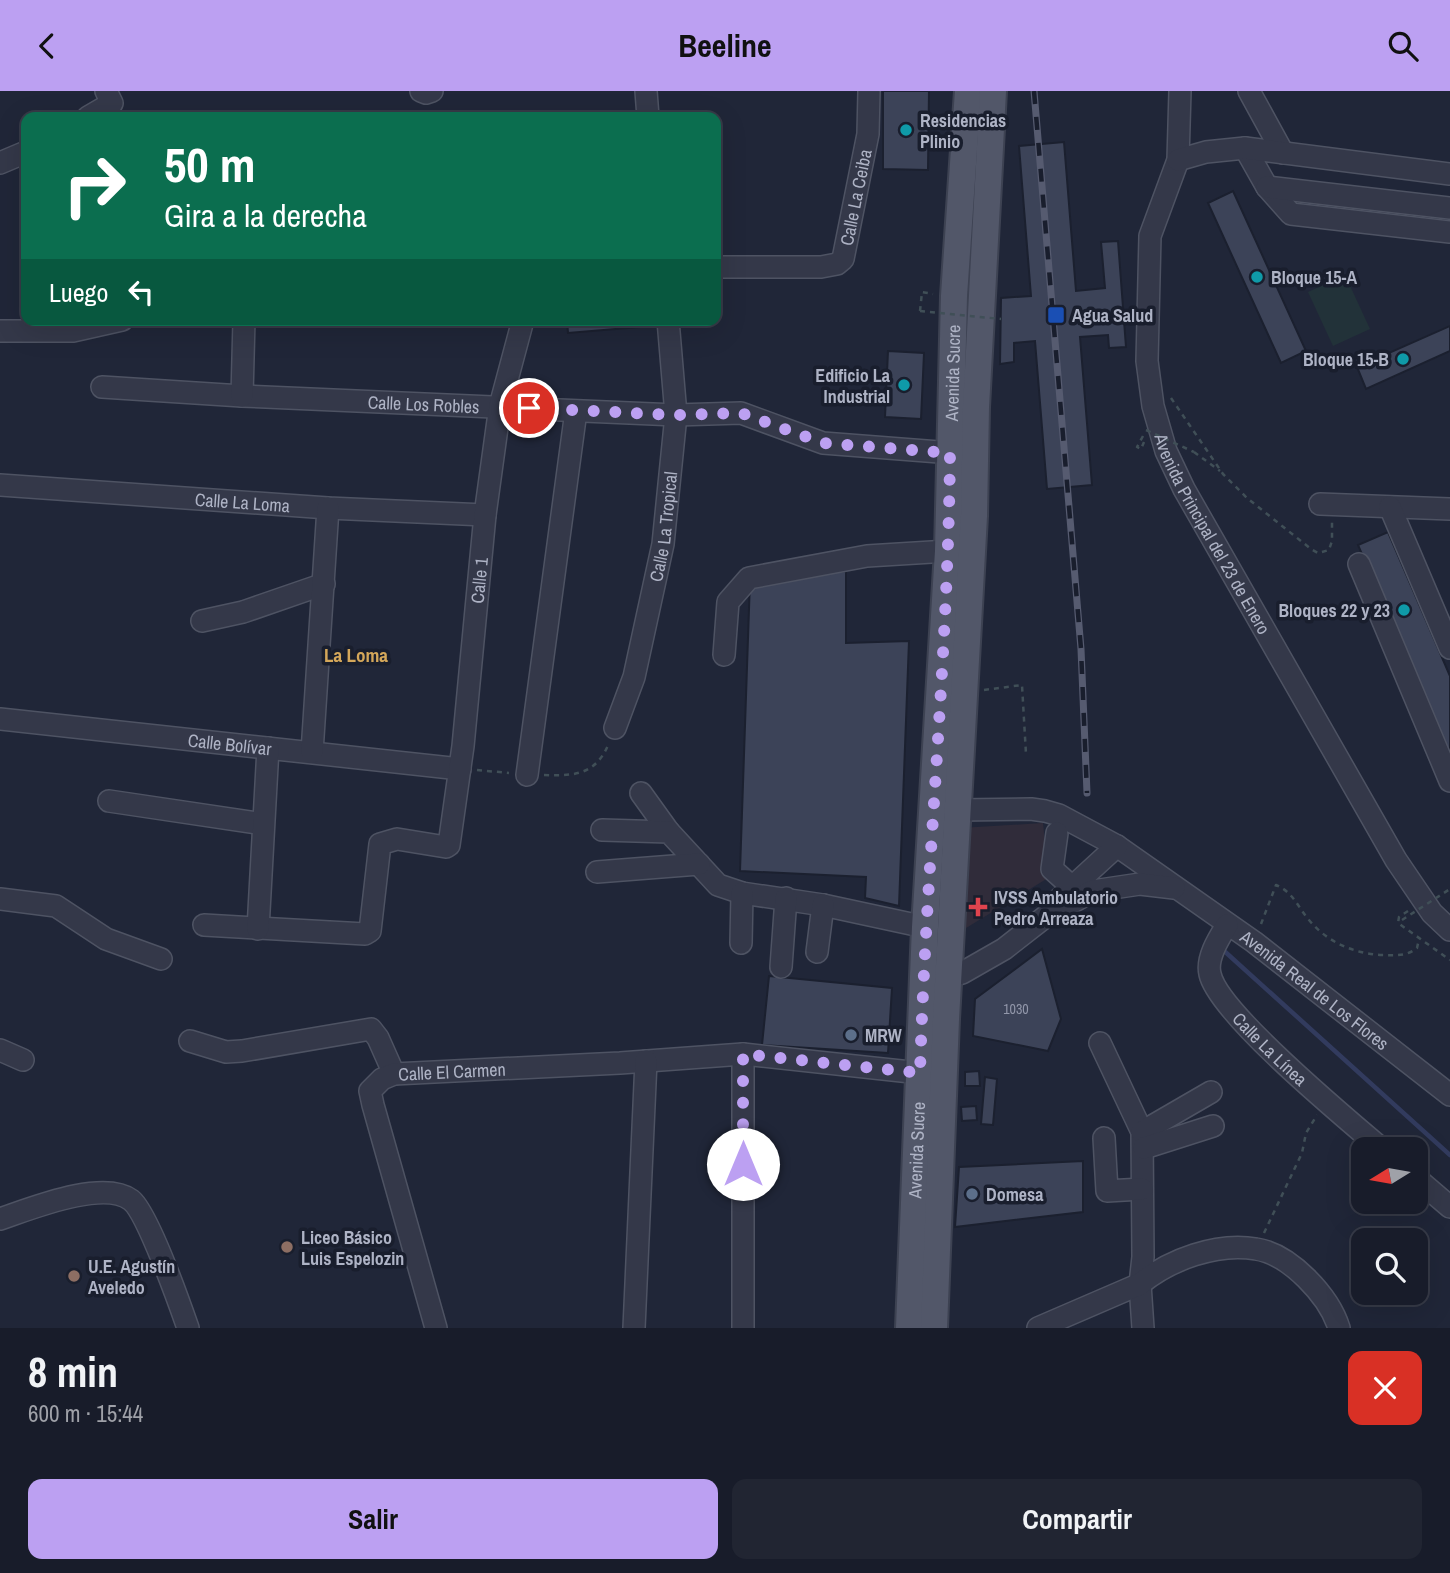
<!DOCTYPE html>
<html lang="es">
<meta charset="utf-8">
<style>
body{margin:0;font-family:"Archivo Narrow",sans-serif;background:#212532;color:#f1f3f6;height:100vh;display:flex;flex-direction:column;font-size:26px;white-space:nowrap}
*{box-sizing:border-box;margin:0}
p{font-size:23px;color:#9fa1a8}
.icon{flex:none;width:38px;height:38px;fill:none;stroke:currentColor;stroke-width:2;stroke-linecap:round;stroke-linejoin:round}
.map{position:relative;height:1237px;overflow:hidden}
.details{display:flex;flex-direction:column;background:#181c2a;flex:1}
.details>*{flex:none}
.guide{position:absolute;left:21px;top:21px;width:700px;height:214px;border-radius:14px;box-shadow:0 7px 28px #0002,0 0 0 2px #363a47;background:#0b6e4f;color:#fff;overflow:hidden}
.needle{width:46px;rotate:259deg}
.tools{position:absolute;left:1351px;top:1046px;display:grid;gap:14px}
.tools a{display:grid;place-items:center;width:77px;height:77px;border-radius:14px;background:#181c2a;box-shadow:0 7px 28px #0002,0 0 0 2px #363a47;font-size:35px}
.pin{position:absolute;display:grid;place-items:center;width:60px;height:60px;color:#fff;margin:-30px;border:4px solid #fff;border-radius:50%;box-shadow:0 2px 7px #0007}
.me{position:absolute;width:77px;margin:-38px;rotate:0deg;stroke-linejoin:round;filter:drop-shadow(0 0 5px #0008)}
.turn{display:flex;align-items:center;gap:24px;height:147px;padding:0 28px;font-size:32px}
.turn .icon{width:91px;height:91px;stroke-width:2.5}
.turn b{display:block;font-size:49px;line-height:60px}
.then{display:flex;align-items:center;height:66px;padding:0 28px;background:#0003;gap:14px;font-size:26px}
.round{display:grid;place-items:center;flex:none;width:74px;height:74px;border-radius:14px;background:#212532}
.headline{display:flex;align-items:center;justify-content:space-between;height:119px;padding:0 28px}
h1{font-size:42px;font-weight:700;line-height:52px}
.button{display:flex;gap:14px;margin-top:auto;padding:14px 28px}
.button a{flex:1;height:80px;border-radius:14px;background:#bca0f2;color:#111;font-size:28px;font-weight:700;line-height:80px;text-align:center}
.button a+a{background:#212532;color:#f1f3f6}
header{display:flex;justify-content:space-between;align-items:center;height:91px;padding:0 28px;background:#bca0f2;color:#111;font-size:32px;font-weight:700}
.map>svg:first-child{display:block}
.medical{fill:#302c3a}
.green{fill:#223239}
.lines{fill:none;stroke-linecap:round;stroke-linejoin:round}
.stream{stroke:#323b5e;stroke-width:4.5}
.building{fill:#3c4358;stroke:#1b202f;stroke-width:2}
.minor-casing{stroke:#4e5363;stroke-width:24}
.major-casing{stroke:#3d4252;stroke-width:30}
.path{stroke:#404f57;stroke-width:2.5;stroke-dasharray:5 5;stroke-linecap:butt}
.minor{stroke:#343849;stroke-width:21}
.major{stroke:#525769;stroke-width:26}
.rail-casing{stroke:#565b70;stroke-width:7}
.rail{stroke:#191e2d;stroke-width:4.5;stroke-dasharray:13;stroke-linecap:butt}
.path-bridge{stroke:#404f57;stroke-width:2.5;stroke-dasharray:5 5;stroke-linecap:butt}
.route{stroke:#bca0f2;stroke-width:12;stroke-dasharray:0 21.6}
.culture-dot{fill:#0f9aa8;stroke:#191e2d;stroke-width:2.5}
.transit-dot{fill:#1a4fb4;stroke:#191e2d;stroke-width:2.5}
.health-dot{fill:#e0444e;stroke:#191e2d;stroke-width:2.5}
.service-dot{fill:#5c6f8a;stroke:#191e2d;stroke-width:2.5}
.education-dot{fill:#8d6e63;stroke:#191e2d;stroke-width:2.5}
.labels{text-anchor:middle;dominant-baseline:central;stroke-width:7;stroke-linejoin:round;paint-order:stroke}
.number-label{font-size:14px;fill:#9297aa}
.poi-label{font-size:18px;font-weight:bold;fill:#aeb3c5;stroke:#191e2d;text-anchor:start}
.street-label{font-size:18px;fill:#aeb3c5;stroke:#191e2d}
.neighbourhood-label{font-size:19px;font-weight:bold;fill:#d4a75a;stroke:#191e2d}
</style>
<header><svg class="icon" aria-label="back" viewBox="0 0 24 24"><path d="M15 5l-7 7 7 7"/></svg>Beeline<svg class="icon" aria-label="search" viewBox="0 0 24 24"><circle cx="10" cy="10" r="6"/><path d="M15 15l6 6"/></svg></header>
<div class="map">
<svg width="1450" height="1237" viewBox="0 0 1450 1237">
<rect width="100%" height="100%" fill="#202638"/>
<polygon class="medical" points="1043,732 1048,787 953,845 960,737"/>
<polygon class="green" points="1345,184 1370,238 1333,255 1308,201"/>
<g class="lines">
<polyline class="stream" points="1222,858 1450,1064"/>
</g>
<g class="building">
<polygon points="883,0 929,0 928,79 883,78"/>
<polygon points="1064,51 1076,200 1105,197 1101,151 1118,150 1126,256 1109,257 1108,244 1080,246 1092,394 1047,398 1035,250 1014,252 1014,271 1000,273 1001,207 1031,205 1019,55"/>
<polygon points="1233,100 1306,260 1281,272 1208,112"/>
<polygon points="567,229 650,229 651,235 568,242"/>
<polygon points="1450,235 1450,260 1366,298 1357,276"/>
<polygon points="888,260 924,262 921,328 885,326"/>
<polygon points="1388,441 1450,585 1450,668 1358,454"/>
<polygon points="846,480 846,552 909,550 899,815 865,807 866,786 740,780 750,489"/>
<polygon points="1042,858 1061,928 1048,960 973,945 975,908"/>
<polygon points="769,885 892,897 888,962 762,954"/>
<polygon points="979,980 980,995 965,995 965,981"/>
<polygon points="985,986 997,988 993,1034 981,1033"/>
<polygon points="976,1015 977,1029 962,1030 961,1016"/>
<polygon points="1083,1070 1083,1121 955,1136 959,1076"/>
</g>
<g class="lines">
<g class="minor-casing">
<g id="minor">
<polyline points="421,0 426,2 432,0"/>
<polyline points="646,0 648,26"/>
<path id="s1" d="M 1180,0 L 1178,69 L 1150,145 L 1147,270 L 1153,315 L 1166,360 L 1184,398 L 1396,769 L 1432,822 L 1450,839"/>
<polyline points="1249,0 1283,62"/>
<polyline points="88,26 112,12 106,0"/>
<polyline points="1245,57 1267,96 1291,123 1450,141"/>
<polyline points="1178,69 1206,61 1245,57 1450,83"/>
<polyline points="0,72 26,61"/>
<polyline points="1267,96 1450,117"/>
<path id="s2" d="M 716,176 L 821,176 L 837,173 L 843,168 L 868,43 L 869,0"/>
<polyline points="0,240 73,240 122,229"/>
<path id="s3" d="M 102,296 L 242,305 L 676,324 L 741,322 L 823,352 L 965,363"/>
<polyline points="242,305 244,229"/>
<path id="s4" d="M 0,394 L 328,417 L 485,424"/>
<polyline points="1320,413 1450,418"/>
<polyline points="1390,416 1450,557"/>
<polyline points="1359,473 1450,690"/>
<polyline points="202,530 243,521 324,493"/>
<polyline points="724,564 728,511 749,487 867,465 948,460"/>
<path id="s5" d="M 0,628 L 460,678"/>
<path id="s6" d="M 615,637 L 634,586 L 663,453 L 676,324 L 668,229"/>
<polyline points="312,661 328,417"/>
<polyline points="527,684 576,320"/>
<polyline points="641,702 669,741"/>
<polyline points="109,710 263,733"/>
<path id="s7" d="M 959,719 L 1031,718 L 1045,720 L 1059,724 L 1117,755 L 1254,851 L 1450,1004"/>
<polyline points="602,739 669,741 718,794 742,802 823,814 925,836"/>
<polyline points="1057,742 1052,778 1072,796"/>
<polyline points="597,781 699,773"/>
<polyline points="0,808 56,815 106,848 161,868"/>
<polyline points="1057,810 1117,755"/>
<path id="s8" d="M 204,834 L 365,843 L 370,840 L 380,753 L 397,748 L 446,756 L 449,754 L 463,655 L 485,424 L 500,315 L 523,229"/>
<path id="s9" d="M 1227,834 C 1219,847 1206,867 1210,883 C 1218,922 1348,1029 1383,1059"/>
<polyline points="258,838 268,657"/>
<polyline points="741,852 742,802"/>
<polyline points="817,861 823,814"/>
<polyline points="781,876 786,807"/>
<polyline points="935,882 952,885 962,882 1004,858 1045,826 1093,800 1140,793 1174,797"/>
<polyline points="190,950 226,961 242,960 371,938 378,947 394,983"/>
<polyline points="1100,952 1142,1041 1143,1166 1140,1193 1143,1237"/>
<polyline points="0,959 23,969"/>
<polyline points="743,963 743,1237"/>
<polyline points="1142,1041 1211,1001"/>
<polyline points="1104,1047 1107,1100 1142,1098"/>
<polyline points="1144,1057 1213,1035"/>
<polyline points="1416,1087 1450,1116"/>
<path d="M 0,1128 C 30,1118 103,1088 131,1109 C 147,1121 180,1214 188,1237"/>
<path id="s10" d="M 436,1237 L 373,1014 L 370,1000 L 382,988 L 394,983 L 620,972 L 743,963 L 920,982"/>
<polyline points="634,1237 646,970"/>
<path d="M 1038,1237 L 1140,1193 C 1169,1169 1217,1151 1256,1158 C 1290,1163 1329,1205 1339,1237"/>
</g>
</g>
<g class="major-casing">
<g id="major">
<path id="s11" d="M 909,1237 L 925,836 L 948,460 L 954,205 L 968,0"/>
<polyline points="934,1237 946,928 974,425 976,316 993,0"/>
</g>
</g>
<g class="path">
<polyline points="920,220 922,201 933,203"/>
<polyline points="1171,307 1223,383 1247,407 1311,458 1318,462 1329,459 1332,450 1332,431"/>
<polyline points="1143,345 1137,356 1141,358 1144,351"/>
<polyline points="1194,361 1220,380"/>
<polyline points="984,599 1022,594 1026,663"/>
<polyline points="477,679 509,682"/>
<path d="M 544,684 C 575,685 596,684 609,652"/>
<polyline points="1408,820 1399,826 1398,832 1450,869"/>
<path d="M 1261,833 L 1276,794 C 1293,801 1297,815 1309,829 C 1327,851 1353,862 1380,864 C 1394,864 1406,866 1417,857 L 1419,848"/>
<polyline points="1264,1142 1302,1062 1306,1042 1317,1024"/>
</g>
<use href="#minor" class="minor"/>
<use href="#major" class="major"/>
<g class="rail-casing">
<polyline id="rail" points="1034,0 1081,558 1087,702"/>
</g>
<use href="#rail" class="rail"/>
<g class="path-bridge">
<polyline points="920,220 1001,228"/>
<polyline points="1146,339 1194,361"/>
<polyline points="1402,829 1450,798"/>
</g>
</g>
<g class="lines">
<path class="route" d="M 529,317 L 676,324 L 741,322 L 823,352 L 950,362 C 948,569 926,775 920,982 L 743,963 L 743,1073"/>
</g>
<g class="culture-dot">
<circle cx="906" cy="39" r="7"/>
<circle cx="1257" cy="186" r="7"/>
<circle cx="1403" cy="268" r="7"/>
<circle cx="904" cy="294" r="7"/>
<circle cx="1404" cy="519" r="7"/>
</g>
<rect class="transit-dot" x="1047" y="215" width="18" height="18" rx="3.5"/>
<path class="health-dot" d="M974.5 805.5h7v7h7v7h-7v7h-7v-7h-7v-7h7z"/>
<g class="service-dot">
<circle cx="851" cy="944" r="7"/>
<circle cx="972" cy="1103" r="7"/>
</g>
<g class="education-dot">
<circle cx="287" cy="1156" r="7"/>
<circle cx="74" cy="1185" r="7"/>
</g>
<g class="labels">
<g class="number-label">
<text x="1016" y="918">1030</text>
</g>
<g class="poi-label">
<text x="920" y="29">Residencias<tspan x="920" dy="21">Plinio</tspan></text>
<text x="1271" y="186">Bloque 15-A</text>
<text x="1072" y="224">Agua Salud</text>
<text x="1389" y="268" text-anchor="end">Bloque 15-B</text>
<text x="890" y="284" text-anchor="end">Edificio La<tspan x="890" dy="21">Industrial</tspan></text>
<text x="1390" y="519" text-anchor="end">Bloques 22 y 23</text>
<text x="994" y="806">IVSS Ambulatorio<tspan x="994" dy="21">Pedro Arreaza</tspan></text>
<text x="865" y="944">MRW</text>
<text x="986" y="1103">Domesa</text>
<text x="301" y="1146">Liceo Básico<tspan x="301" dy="21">Luis Espelozin</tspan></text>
<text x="88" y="1175">U.E. Agustín<tspan x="88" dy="21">Aveledo</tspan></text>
</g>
<g class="street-label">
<text stroke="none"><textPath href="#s2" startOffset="192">Calle La Ceiba</textPath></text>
<text stroke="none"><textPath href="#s11" startOffset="956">Avenida Sucre</textPath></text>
<text stroke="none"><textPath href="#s3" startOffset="322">Calle Los Robles</textPath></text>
<text stroke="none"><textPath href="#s4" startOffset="243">Calle La Loma</textPath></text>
<text stroke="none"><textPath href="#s6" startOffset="208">Calle La Tropical</textPath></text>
<text stroke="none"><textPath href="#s1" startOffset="462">Avenida Principal del 23 de Enero</textPath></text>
<text stroke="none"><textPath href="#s8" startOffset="592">Calle 1</textPath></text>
<text stroke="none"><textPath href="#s5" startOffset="231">Calle Bolívar</textPath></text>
<text stroke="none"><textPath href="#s7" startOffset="411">Avenida Real de Los Flores</textPath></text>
<text stroke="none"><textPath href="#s9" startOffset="150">Calle La Línea</textPath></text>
<text stroke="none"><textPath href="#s10" startOffset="334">Calle El Carmen</textPath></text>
<text stroke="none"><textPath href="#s11" startOffset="178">Avenida Sucre</textPath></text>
</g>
<g class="neighbourhood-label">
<text x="356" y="564">La Loma</text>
</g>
</g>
</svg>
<div class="tools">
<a><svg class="needle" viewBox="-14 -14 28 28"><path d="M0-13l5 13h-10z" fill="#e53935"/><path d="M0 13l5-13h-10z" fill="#9fa1a8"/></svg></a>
<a><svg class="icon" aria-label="search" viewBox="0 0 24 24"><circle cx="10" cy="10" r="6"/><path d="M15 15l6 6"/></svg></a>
</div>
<div class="pin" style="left:529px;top:317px;background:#d93025"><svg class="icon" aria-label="arrive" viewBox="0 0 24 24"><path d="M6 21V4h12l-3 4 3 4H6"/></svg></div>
<svg class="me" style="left:743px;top:1073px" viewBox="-20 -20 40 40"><circle r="19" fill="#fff"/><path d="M0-13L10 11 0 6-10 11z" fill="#bca0f2"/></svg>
<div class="guide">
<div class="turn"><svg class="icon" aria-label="right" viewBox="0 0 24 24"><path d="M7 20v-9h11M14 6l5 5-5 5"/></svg><div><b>50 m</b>Gira a la derecha</div></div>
<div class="then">Luego<svg class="icon" aria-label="left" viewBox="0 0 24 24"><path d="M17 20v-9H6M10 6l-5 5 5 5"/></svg></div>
</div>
</div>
<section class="details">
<div class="headline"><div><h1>8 min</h1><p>600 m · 15:44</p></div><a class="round" style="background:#d93025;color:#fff"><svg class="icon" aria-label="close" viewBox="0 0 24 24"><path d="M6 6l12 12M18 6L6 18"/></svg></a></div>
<div class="button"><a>Salir</a><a>Compartir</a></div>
</section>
